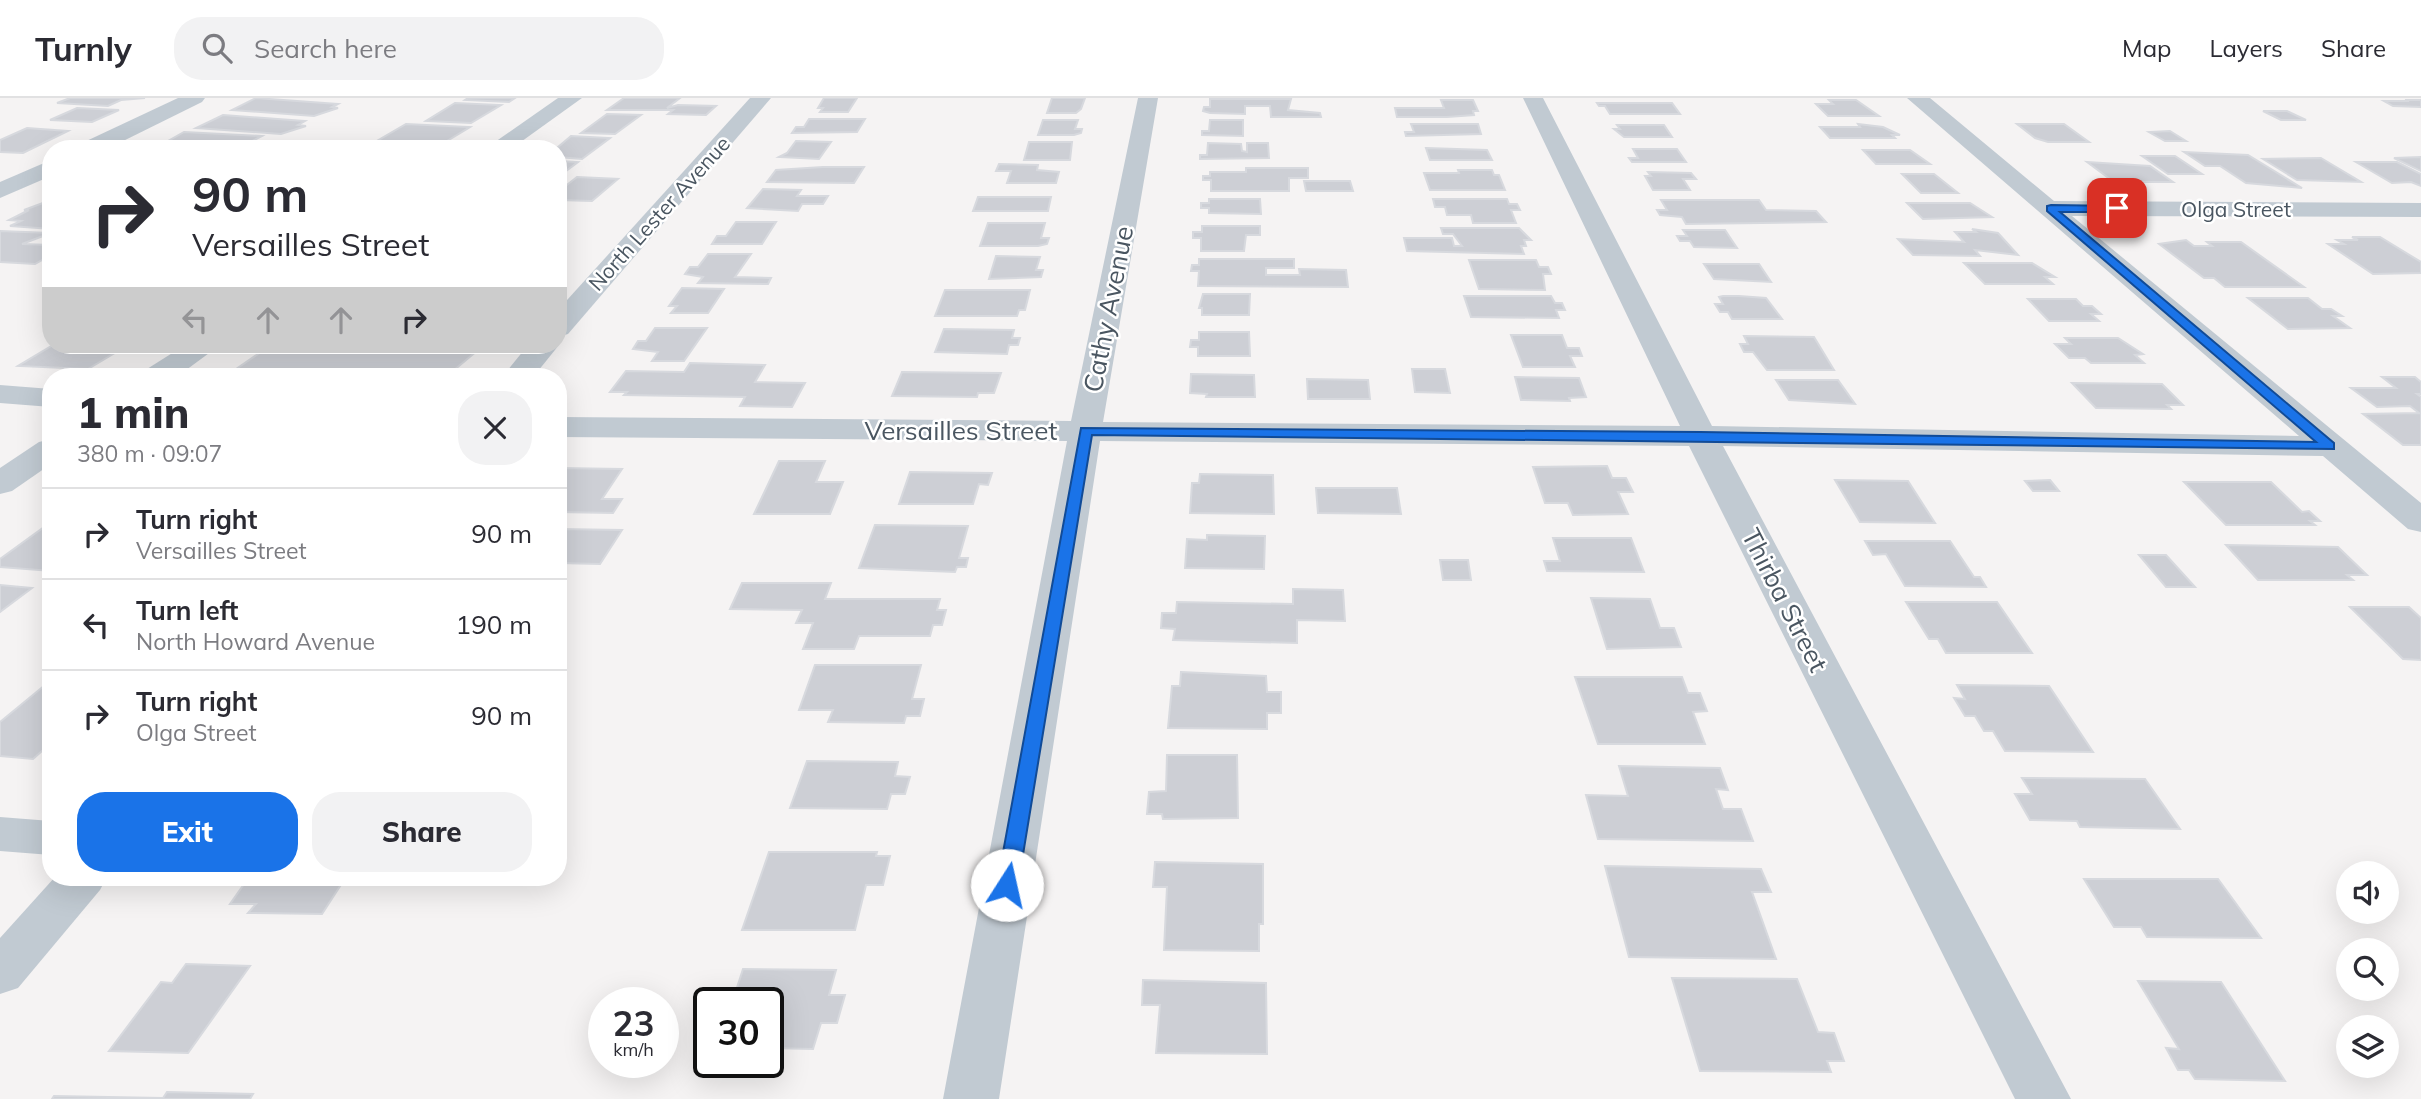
<!DOCTYPE html>
<meta charset="utf-8">
<style>
body{margin:0;font-family:Mulish,sans-serif;background:#f2f2f3;color:#2b2b33;height:100vh;display:flex;flex-direction:column;font-size:26px;white-space:nowrap}
*{box-sizing:border-box;margin:0}
p{font-size:23px;color:#7c7c81}
.icon{flex:none;width:38px;height:38px;fill:none;stroke:currentColor;stroke-width:2;stroke-linecap:round;stroke-linejoin:round}
.map{position:relative;flex:1;overflow:hidden}
.sheet{position:absolute;left:42px;top:270px;width:525px;height:518px;display:flex;flex-direction:column;background:#fff;border-radius:28px;box-shadow:0 7px 28px #0002}
.sheet>*{flex:none}
.guide{position:absolute;left:42px;top:42px;width:525px;height:214px;border-radius:28px;box-shadow:0 7px 28px #0002;background:#fff;color:#2b2b33;overflow:hidden}
.buttons{position:absolute;left:2336px;top:763px;display:grid;gap:14px}
.buttons a{display:grid;place-items:center;width:63px;height:63px;border-radius:50%;background:#fff;box-shadow:0 7px 28px #0002;font-size:35px}
.speed{position:absolute;left:588px;top:889px;display:flex;gap:14px;font-size:35px;font-weight:700;text-align:center}
.speed>*{display:grid;place-content:center;width:91px;height:91px;border-radius:50%;background:#fff;box-shadow:0 7px 28px #0002;line-height:1}
.speed small{font-size:18px;font-weight:400}
.speed .limit{border:4px solid #111;border-radius:10px;background:#fff;color:#111}
.pin{position:absolute;display:grid;place-items:center;width:60px;height:60px;color:#fff;margin:-30px;border-radius:14px;box-shadow:0 4px 10px #0006}
.me{position:absolute;width:77px;margin:-38px;rotate:10deg;stroke-linejoin:round;filter:drop-shadow(0 0 5px #0008)}
.turn{display:flex;align-items:center;gap:24px;height:147px;padding:0 35px;font-size:32px}
.turn .icon{width:91px;height:91px;stroke-width:2.5}
.turn b{display:block;font-size:49px;line-height:60px}
.lanes{display:flex;align-items:center;height:66px;padding:0 35px;background:#0003;justify-content:center;gap:35px;direction:ltr}
.lanes .off{opacity:.35}
.round{display:grid;place-items:center;flex:none;width:74px;height:74px;border-radius:28px;background:#f2f2f3}
.headline{display:flex;align-items:center;justify-content:space-between;height:119px;padding:0 35px}
h1{font-size:42px;font-weight:800;line-height:52px}
.action{display:flex;gap:14px;margin-top:auto;padding:14px 35px}
.action a{flex:1;height:80px;border-radius:28px;background:#1a73e8;color:#fff;font-size:28px;font-weight:800;line-height:80px;text-align:center}
.action a+a{background:#f2f2f3;color:#2b2b33}
ul{padding:0;list-style:none}
li{display:flex;align-items:center;gap:21px;height:91px;padding:0 35px;border-top:2px solid #e1e1e2}
li div{flex:1}
li b{display:block;font-size:26px}
li em{font-style:normal}
header{display:flex;align-items:center;gap:42px;box-sizing:border-box;height:98px;padding:0 35px;background:#fff;border-bottom:2px solid #e1e1e2}
header strong{font-size:33px}
nav{display:flex;gap:38px;margin-inline-start:auto;font-size:24px}
.search{width:490px;height:63px;background:#f2f2f3;display:flex;align-items:center;gap:18px;box-sizing:border-box;padding:0 24px;border-radius:28px;color:#7c7c81;font-size:26px}
.map>svg:first-child{display:block}
.building{fill:#cdcfd5;stroke:#d7d9de;stroke-width:2}
.lines{fill:none;stroke-linecap:round;stroke-linejoin:round}
.minor{fill:#c1cad2;fill-rule:evenodd}
.route{fill:#1a73e8;stroke:#114b97;stroke-width:2}
.labels{text-anchor:middle;dominant-baseline:central;stroke-width:5;stroke-linejoin:round;paint-order:stroke}
.far-street-label{font-size:21px;fill:#4a5661;stroke:#fff}
.street-label{font-size:26px;fill:#4a5661;stroke:#fff}
</style>
<header>
<strong>Turnly</strong>
<div class="search"><svg class="icon" aria-label="search" viewBox="0 0 24 24"><circle cx="10" cy="10" r="6"/><path d="M15 15l6 6"/></svg>Search here</div>
<nav><a>Map</a><a>Layers</a><a>Share</a></nav>
</header>
<div class="map">
<svg width="2421" height="1001" viewBox="0 0 2421 1001">
<rect width="100%" height="100%" fill="#f5f3f3"/>
<g class="building">
<polygon points="70,0 145,0 121,2 108,8 57,5"/>
<polygon points="256,0 338,6 332,9 338,10 314,18 232,12"/>
<polygon points="468,0 515,0 509,4 465,2"/>
<polygon points="624,0 680,0 667,10 678,7 716,8 706,17 668,16 673,12 607,12"/>
<polygon points="824,0 857,0 848,14 820,14 823,10 818,10"/>
<polygon points="1052,0 1085,0 1081,11 1076,15 1047,15"/>
<polygon points="1210,1 1291,1 1288,12 1320,15 1321,19 1271,19 1270,8 1245,8 1245,16 1210,15 1203,13 1204,9 1210,9"/>
<polygon points="1441,2 1473,2 1478,13 1473,13 1474,17 1447,19 1397,19 1395,10 1444,10"/>
<polygon points="1829,2 1856,2 1879,18 1828,18 1816,6 1833,6"/>
<polygon points="2405,2 2421,2 2421,9 2393,8 2384,3 2409,3"/>
<polygon points="455,5 501,7 471,25 426,23"/>
<polygon points="1597,5 1672,5 1680,16 1610,16 1605,8 1599,8"/>
<polygon points="77,10 119,12 92,24 50,22"/>
<polygon points="2263,13 2287,13 2306,22 2281,22"/>
<polygon points="607,16 641,17 615,36 581,35"/>
<polygon points="223,17 305,23 298,27 306,28 281,36 196,30"/>
<polygon points="809,21 865,21 857,34 792,35 796,29 804,29"/>
<polygon points="1043,22 1078,22 1075,31 1082,31 1081,35 1074,37 1038,37"/>
<polygon points="1210,22 1243,22 1243,38 1202,37 1202,33 1209,33"/>
<polygon points="406,26 470,29 442,46 377,43"/>
<polygon points="1411,26 1478,26 1481,36 1406,38 1405,34 1414,34"/>
<polygon points="1858,26 1883,29 1900,37 1892,37 1895,40 1830,40 1820,29 1860,29"/>
<polygon points="2017,26 2064,26 2089,44 2048,44 2035,40"/>
<polygon points="1617,27 1664,27 1672,39 1624,39 1614,31 1620,31"/>
<polygon points="27,30 68,33 23,55 0,54 0,42"/>
<polygon points="2170,33 2186,43 2165,43 2149,34"/>
<polygon points="184,34 262,38 237,51 154,51"/>
<polygon points="571,38 610,40 582,61 558,59 557,50"/>
<polygon points="796,43 831,44 819,61 779,59 787,55"/>
<polygon points="1029,44 1072,44 1070,62 1024,62"/>
<polygon points="1208,45 1241,46 1242,53 1247,54 1247,45 1268,45 1269,60 1200,61 1200,57 1207,57"/>
<polygon points="1426,50 1487,52 1492,62 1430,62"/>
<polygon points="1633,51 1677,51 1686,64 1632,64 1629,60 1638,60"/>
<polygon points="1863,52 1910,52 1930,66 1876,66"/>
<polygon points="2184,54 2248,57 2302,90 2246,85 2220,68 2205,68"/>
<polygon points="2142,58 2175,58 2202,76 2168,76"/>
<polygon points="2421,59 2421,73 2394,60"/>
<polygon points="2321,60 2361,84 2297,82 2263,61"/>
<polygon points="558,63 578,64 558,79"/>
<polygon points="2087,64 2150,68 2173,84 2139,84 2144,87 2114,84"/>
<polygon points="2356,64 2397,64 2421,76 2421,88 2411,84 2392,85"/>
<polygon points="999,66 1038,67 1037,72 1059,74 1056,85 1007,85 1011,73 996,73"/>
<polygon points="823,69 864,69 854,85 767,84 776,72"/>
<polygon points="1246,70 1308,70 1308,80 1289,80 1289,93 1211,93 1211,82 1203,82 1203,78 1210,78 1210,74 1246,74"/>
<polygon points="1458,72 1492,72 1494,77 1499,77 1505,92 1430,92 1424,75 1459,75"/>
<polygon points="1648,74 1691,75 1696,81 1683,81 1690,92 1653,92 1645,78 1651,78"/>
<polygon points="1902,76 1934,76 1958,95 1921,95"/>
<polygon points="577,79 618,81 592,103 558,102 558,94"/>
<polygon points="1304,83 1350,83 1353,93 1306,93"/>
<polygon points="763,91 801,92 797,98 828,98 823,106 802,106 798,113 747,110"/>
<polygon points="978,99 1051,99 1048,113 973,113"/>
<polygon points="1209,101 1260,101 1261,116 1209,115 1209,110 1201,110 1201,105 1209,105"/>
<polygon points="1433,101 1507,101 1509,106 1517,106 1520,112 1511,112 1516,125 1473,125 1471,117 1447,117 1445,109 1435,109"/>
<polygon points="51,102 51,131 10,128 21,123 9,122 29,112 24,112"/>
<polygon points="1661,102 1759,102 1766,112 1816,113 1826,124 1686,126 1682,119 1660,117 1657,112 1667,112"/>
<polygon points="1907,105 1970,105 1992,119 1923,121"/>
<polygon points="736,124 776,124 762,146 712,146 717,138 726,138"/>
<polygon points="988,125 1045,125 1041,140 1049,140 1047,146 1038,148 980,148"/>
<polygon points="1202,128 1260,128 1260,137 1246,137 1244,153 1201,153 1201,140 1193,140 1193,134 1202,134"/>
<polygon points="1441,130 1519,130 1531,142 1524,142 1526,148 1521,148 1524,156 1407,153 1404,140 1452,140 1454,148 1462,148 1453,136 1443,136"/>
<polygon points="1972,131 1998,135 2018,157 1975,152 1980,158 1913,157 1898,141 1964,144 1955,134 1976,134"/>
<polygon points="1683,132 1725,132 1737,150 1694,149 1690,143 1680,143 1677,138 1687,138"/>
<polygon points="0,133 51,135 22,146 51,147 51,157 35,166 0,164"/>
<polygon points="2352,139 2380,139 2421,164 2421,175 2373,176 2328,146 2344,146 2337,142 2358,142"/>
<polygon points="2186,142 2194,148 2212,148 2207,144 2241,144 2304,189 2225,189 2214,180 2204,180 2159,146"/>
<polygon points="708,156 751,156 735,179 771,180 768,186 698,185 703,179 685,176 690,169 698,169"/>
<polygon points="996,158 1040,159 1036,172 1043,172 1041,179 989,181"/>
<polygon points="1199,161 1294,161 1294,170 1266,170 1266,177 1300,177 1299,171 1346,172 1348,189 1198,188 1199,173 1191,173 1192,167 1199,167"/>
<polygon points="1469,162 1536,162 1539,169 1548,169 1551,176 1543,176 1545,192 1479,191"/>
<polygon points="1964,165 2032,165 2055,179 2045,179 2053,186 1985,186"/>
<polygon points="1704,166 1759,166 1771,184 1714,181"/>
<polygon points="682,190 724,191 708,215 671,215 677,208 669,208"/>
<polygon points="945,192 1030,192 1025,212 1019,212 1017,218 935,218"/>
<polygon points="1203,196 1250,196 1249,217 1202,217 1202,210 1199,210"/>
<polygon points="1464,198 1551,198 1555,205 1562,205 1565,212 1556,212 1559,220 1471,219"/>
<polygon points="1739,198 1766,200 1782,221 1732,221 1728,214 1720,214 1715,206 1723,206 1719,199 1723,198"/>
<polygon points="2248,200 2308,200 2322,211 2331,211 2342,218 2333,218 2350,230 2288,231"/>
<polygon points="2028,201 2076,201 2083,208 2092,208 2101,216 2091,216 2099,223 2049,223"/>
<polygon points="655,230 707,230 684,263 652,263 658,254 633,251 638,243 646,243"/>
<polygon points="944,231 1014,232 1012,240 1020,240 1018,247 1009,247 1007,256 935,254"/>
<polygon points="1199,234 1249,234 1250,258 1198,258 1198,249 1190,249 1191,242 1199,242"/>
<polygon points="1511,237 1562,237 1567,250 1579,250 1582,258 1570,258 1575,269 1523,269"/>
<polygon points="1744,238 1814,239 1834,272 1767,272 1753,254 1744,254 1740,246 1748,246"/>
<polygon points="2065,240 2118,240 2143,256 2135,257 2144,265 2091,265 2085,260 2069,260 2055,246 2071,246"/>
<polygon points="53,247 128,247 88,271 18,268"/>
<polygon points="271,247 484,247 447,278 226,278"/>
<polygon points="690,265 765,267 755,284 805,285 792,309 740,308 745,299 624,297 627,294 610,294 626,273 684,274"/>
<polygon points="1412,271 1445,271 1450,295 1415,294"/>
<polygon points="902,274 1001,275 994,295 978,295 977,299 892,298"/>
<polygon points="1191,276 1254,277 1255,299 1206,299 1207,296 1190,295"/>
<polygon points="1515,279 1579,280 1586,299 1569,300 1570,303 1521,302"/>
<polygon points="2382,279 2415,279 2421,284 2421,296 2417,296 2421,299 2421,347 2403,347 2363,316 2419,315 2410,308 2377,309 2351,290 2396,290"/>
<polygon points="1307,281 1368,282 1370,301 1308,301"/>
<polygon points="1776,282 1838,282 1855,306 1789,302"/>
<polygon points="2072,285 2162,286 2183,307 2167,307 2171,311 2096,310"/>
<polygon points="779,363 825,363 816,384 843,384 830,416 754,416"/>
<polygon points="1607,368 1612,380 1626,380 1633,394 1618,394 1628,416 1573,417 1568,405 1545,405 1533,369"/>
<polygon points="558,370 622,371 602,401 622,401 613,415 558,414"/>
<polygon points="910,374 992,375 988,387 979,386 973,406 899,406"/>
<polygon points="1200,376 1273,377 1274,416 1190,415 1192,385 1199,385"/>
<polygon points="1835,382 1908,383 1935,425 1860,424"/>
<polygon points="2050,382 2059,393 2033,393 2025,383"/>
<polygon points="2184,384 2271,384 2302,414 2309,413 2320,423 2310,423 2315,427 2226,427"/>
<polygon points="1316,390 1397,390 1401,416 1318,415"/>
<polygon points="51,424 51,473 0,469 0,461"/>
<polygon points="875,427 968,428 959,460 968,460 966,469 957,469 955,474 859,470"/>
<polygon points="558,431 622,432 600,466 558,465"/>
<polygon points="1207,437 1265,438 1264,471 1185,470 1187,441 1207,442"/>
<polygon points="1553,440 1631,440 1644,474 1547,473 1544,463 1560,463"/>
<polygon points="1865,443 1950,443 1974,479 1980,479 1986,489 1905,488 1886,456 1873,457"/>
<polygon points="2226,447 2338,449 2367,477 2347,477 2353,482 2258,482"/>
<polygon points="2139,457 2166,457 2195,489 2166,489"/>
<polygon points="1440,462 1468,462 1471,482 1443,482"/>
<polygon points="742,485 831,485 825,501 940,501 937,512 946,512 942,527 933,527 930,538 859,538 854,551 803,551 813,525 796,525 802,512 730,511"/>
<polygon points="0,487 32,490 0,514"/>
<polygon points="1293,491 1343,492 1345,523 1297,522 1297,545 1173,542 1175,531 1161,530 1162,515 1176,515 1177,504 1293,506"/>
<polygon points="1591,500 1650,501 1660,530 1674,530 1681,549 1607,551"/>
<polygon points="1906,504 1997,504 2032,555 1946,555 1938,541 1929,541"/>
<polygon points="2350,509 2409,509 2421,520 2421,562 2403,561"/>
<polygon points="815,567 921,567 912,601 924,601 920,618 906,618 904,625 828,624 833,612 799,612"/>
<polygon points="1181,574 1266,578 1267,594 1281,594 1281,615 1267,615 1267,631 1168,630 1172,588 1180,588"/>
<polygon points="1575,579 1682,579 1688,595 1700,595 1707,613 1693,614 1705,646 1598,646"/>
<polygon points="51,582 51,645 33,661 0,658 0,624"/>
<polygon points="1957,587 2049,588 2093,654 2005,653 1993,633 1984,633 1975,618 1965,618 1954,600 1965,601"/>
<polygon points="1167,657 1237,657 1238,720 1163,721 1162,716 1147,716 1149,694 1166,693"/>
<polygon points="807,663 898,664 895,678 910,679 905,696 891,696 887,711 790,710"/>
<polygon points="1619,668 1720,670 1728,692 1716,691 1723,711 1741,711 1753,743 1598,741 1586,697 1628,698"/>
<polygon points="2022,680 2145,681 2180,731 2080,729 2077,723 2030,722 2015,696 2032,696"/>
<polygon points="769,754 877,754 876,758 890,758 883,787 866,787 855,832 742,832"/>
<polygon points="1155,764 1263,766 1263,826 1259,826 1259,853 1164,852 1167,789 1153,789"/>
<polygon points="1605,768 1761,771 1771,794 1752,794 1776,861 1629,859"/>
<polygon points="249,779 346,779 322,816 248,815 256,806 230,806"/>
<polygon points="2084,781 2218,781 2261,840 2147,839 2141,829 2114,829"/>
<polygon points="186,866 250,868 188,955 109,953 161,884 172,885"/>
<polygon points="743,871 836,872 829,897 845,897 837,925 821,925 813,951 768,950 768,905 732,905"/>
<polygon points="1672,880 1797,881 1818,934 1834,935 1844,963 1827,963 1831,974 1700,973"/>
<polygon points="1143,882 1266,885 1267,956 1156,955 1160,907 1142,907"/>
<polygon points="2138,883 2221,884 2285,983 2195,981 2189,972 2178,972 2166,950 2179,951"/>
<polygon points="167,994 253,996 250,1001 52,1001 54,998 163,1000"/>
</g>
<g class="lines">
<g class="minor">
<polygon points="178,0 205,0 202,4 107,51 77,51 80,46"/>
<polygon points="558,0 582,0 511,51 485,51"/>
<polygon points="750,0 771,0 568,236 558,239 558,212"/>
<polygon points="1138,0 1158,0 1103,324 1680,328 1523,0 1543,0 1712,328 2299,338 1907,0 1930,0 2054,103 2421,105 2421,119 2072,118 2421,405 2421,434 2408,431 2323,358 1723,348 2071,1001 2015,1001 1689,348 1100,343 999,1001 943,1001 1067,343 558,339 558,319 1071,323"/>
<polygon points="51,62 51,78 0,100 0,84"/>
<polygon points="558,246 559,247 534,278 503,278 528,247"/>
<polygon points="185,247 220,247 178,278 143,278 147,271"/>
<polygon points="0,287 51,291 51,309 0,305"/>
<polygon points="51,341 51,366 12,393 0,396 0,370 39,344"/>
<polygon points="0,719 51,723 51,757 0,753"/>
<polygon points="55,779 107,779 100,792 18,890 0,896 0,840"/>
</g>
</g>
<polygon class="route" points="2051,107 2120,108 2120,113 2117,114 2060,114 2334,345 2334,351 1092,337 1018,787 1015,793 1000,793 997,787 1081,330 1700,334 2316,344 2047,113 2047,108"/>
<g class="labels">
<g class="far-street-label">
<text x="2236" y="111">Olga Street</text>
<text transform="translate(659 115) rotate(-48)">North Lester Avenue</text>
</g>
<g class="street-label">
<text transform="translate(1108 211) rotate(-79)">Cathy Avenue</text>
<text x="961" y="332">Versailles Street</text>
<text transform="translate(1785 502) rotate(63)">Thirba Street</text>
</g>
</g>
</svg>
<div class="buttons">
<a><svg class="icon" aria-label="sound" viewBox="0 0 24 24"><path d="M4 9h4l5-4v14l-5-4H4zM17 9q2 3 0 6"/></svg></a>
<a><svg class="icon" aria-label="search" viewBox="0 0 24 24"><circle cx="10" cy="10" r="6"/><path d="M15 15l6 6"/></svg></a>
<a><svg class="icon" aria-label="layers" viewBox="0 0 24 24"><path d="M12 4l9 5-9 5-9-5zM3 14l9 5 9-5"/></svg></a>
</div>
<div class="speed"><div>23<small>km/h</small></div><div class="limit">30</div></div>
<div class="pin" style="left:2117px;top:110px;background:#d93025"><svg class="icon" aria-label="arrive" viewBox="0 0 24 24"><path d="M6 21V4h12l-3 4 3 4H6"/></svg></div>
<svg class="me" style="left:1007px;top:787px" viewBox="-20 -20 40 40"><circle r="19" fill="#fff"/><path d="M0-13L10 11 0 6-10 11z" fill="#1a73e8"/></svg>
<div class="guide">
<div class="turn"><svg class="icon" aria-label="right" viewBox="0 0 24 24"><path d="M7 20v-9h11M14 6l5 5-5 5"/></svg><div><b>90 m</b>Versailles Street</div></div>
<div class="lanes"><svg class="icon off" aria-label="left" viewBox="0 0 24 24"><path d="M17 20v-9H6M10 6l-5 5 5 5"/></svg><svg class="icon off" aria-label="ahead" viewBox="0 0 24 24"><path d="M12 20V5M6 11l6-6 6 6"/></svg><svg class="icon off" aria-label="ahead" viewBox="0 0 24 24"><path d="M12 20V5M6 11l6-6 6 6"/></svg><svg class="icon" aria-label="right" viewBox="0 0 24 24"><path d="M7 20v-9h11M14 6l5 5-5 5"/></svg></div>
</div>
<section class="sheet">
<div class="headline"><div><h1>1 min</h1><p>380 m · 09:07</p></div><a class="round"><svg class="icon" aria-label="close" viewBox="0 0 24 24"><path d="M6 6l12 12M18 6L6 18"/></svg></a></div>
<ul>
<li><svg class="icon" aria-label="right" viewBox="0 0 24 24"><path d="M7 20v-9h11M14 6l5 5-5 5"/></svg><div><b>Turn right</b><p>Versailles Street</p></div><em>90 m</em></li>
<li><svg class="icon" aria-label="left" viewBox="0 0 24 24"><path d="M17 20v-9H6M10 6l-5 5 5 5"/></svg><div><b>Turn left</b><p>North Howard Avenue</p></div><em>190 m</em></li>
<li><svg class="icon" aria-label="right" viewBox="0 0 24 24"><path d="M7 20v-9h11M14 6l5 5-5 5"/></svg><div><b>Turn right</b><p>Olga Street</p></div><em>90 m</em></li>
</ul>
<div class="action"><a>Exit</a><a>Share</a></div>
</section>
</div>
